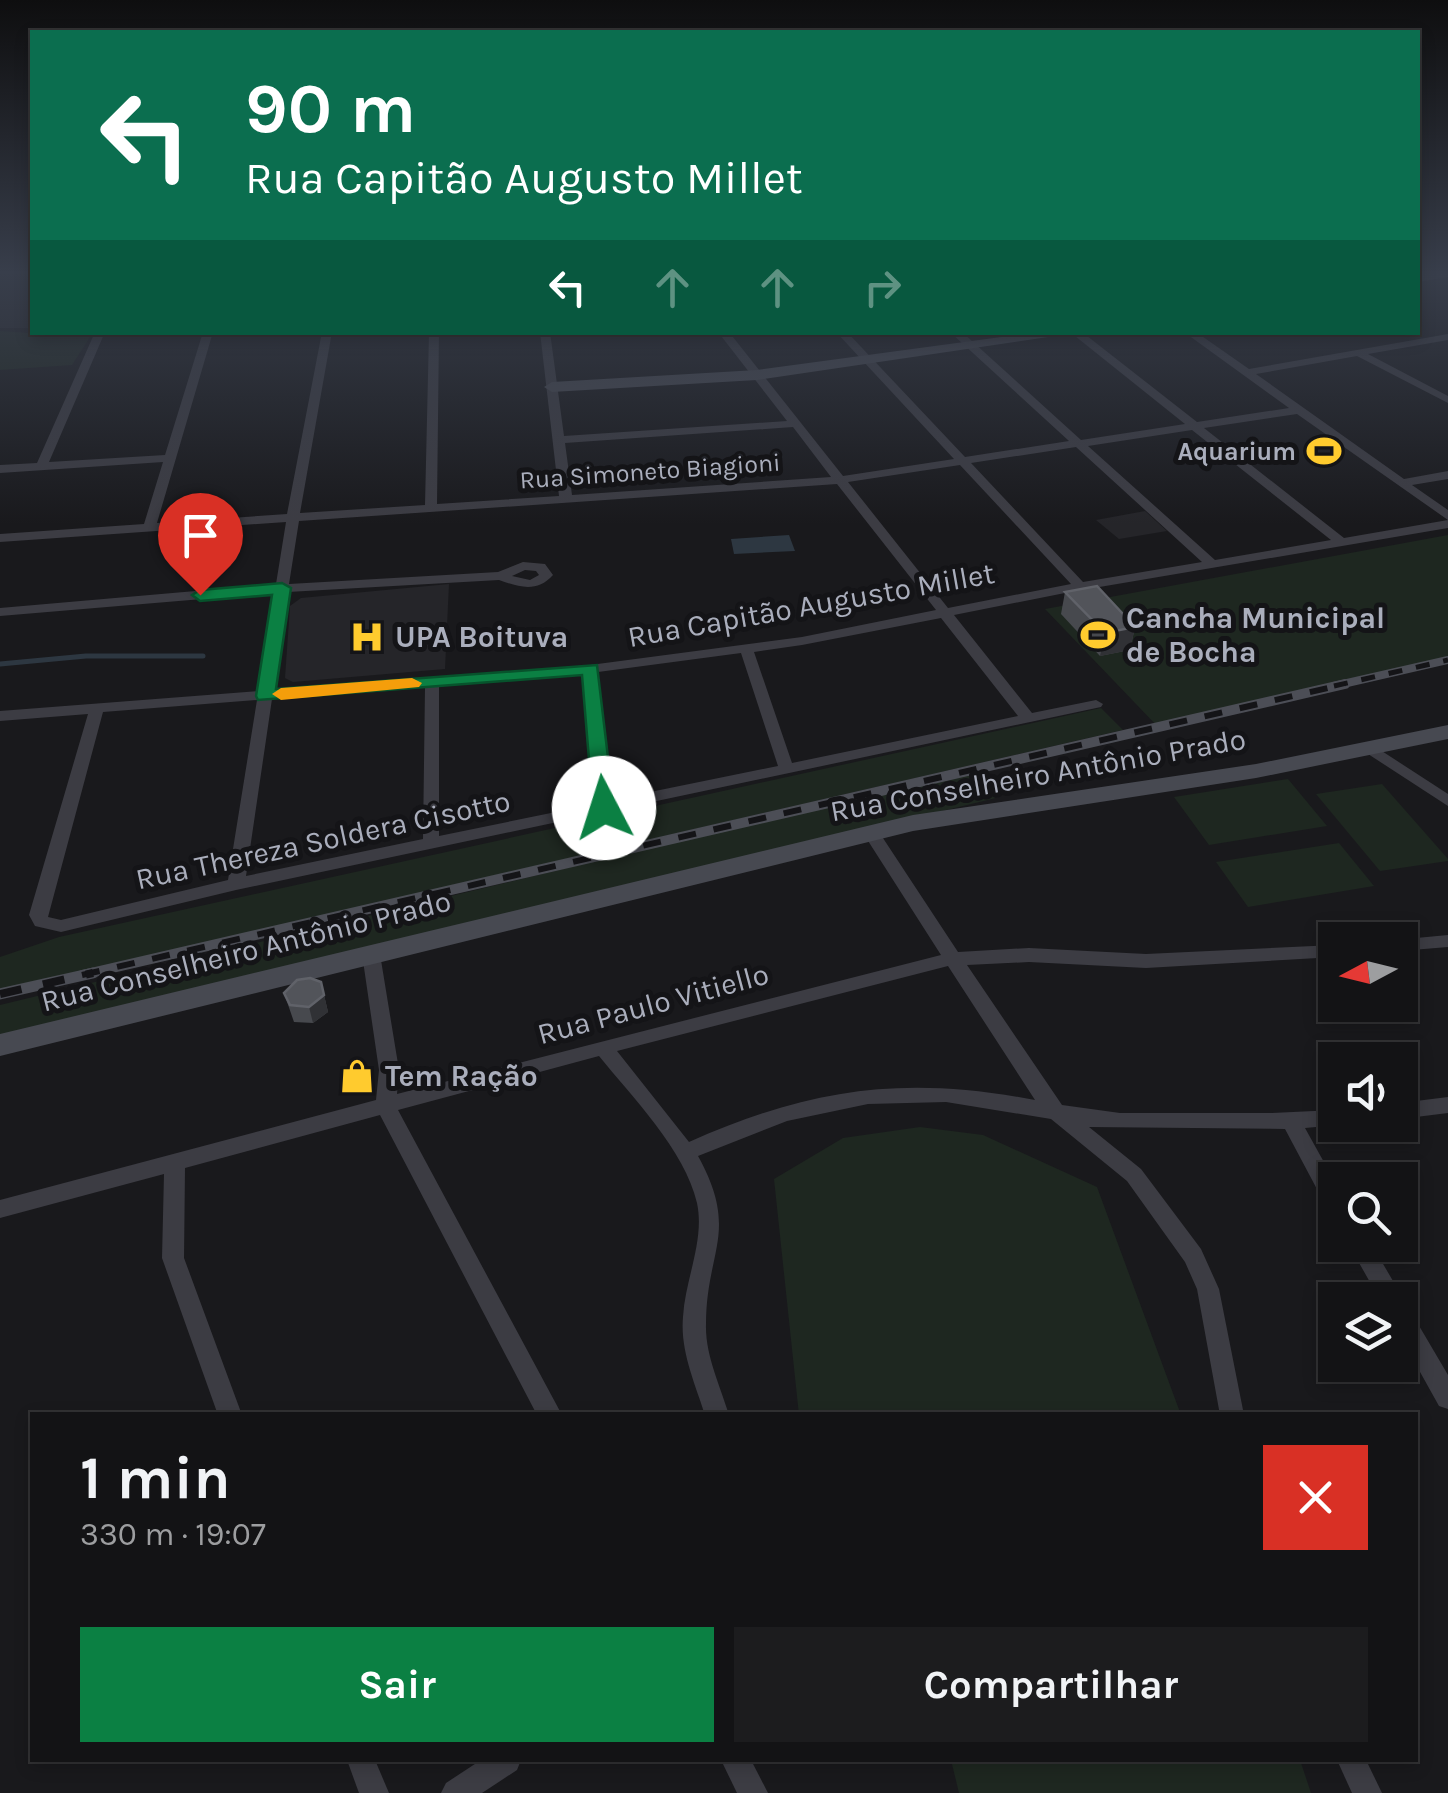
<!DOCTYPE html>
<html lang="pt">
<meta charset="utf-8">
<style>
body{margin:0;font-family:Karla,sans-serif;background:#1c1c1e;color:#f1f3f6;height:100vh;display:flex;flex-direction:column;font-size:38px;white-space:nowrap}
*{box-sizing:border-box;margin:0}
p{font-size:32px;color:#9d9ea0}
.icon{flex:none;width:55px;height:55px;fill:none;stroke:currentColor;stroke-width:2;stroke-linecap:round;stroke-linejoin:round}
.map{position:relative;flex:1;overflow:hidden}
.side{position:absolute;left:30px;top:1412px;width:1388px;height:350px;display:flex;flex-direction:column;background:#131315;border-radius:0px;box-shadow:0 5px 15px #0003,0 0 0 2px #323234}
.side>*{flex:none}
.hud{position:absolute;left:30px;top:30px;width:1390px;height:305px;border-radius:0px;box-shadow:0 5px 15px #0003,0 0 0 2px #323234;background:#0b6e4f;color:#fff;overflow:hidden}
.needle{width:65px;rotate:263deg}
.controls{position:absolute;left:1318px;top:922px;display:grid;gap:20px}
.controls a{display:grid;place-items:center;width:100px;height:100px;border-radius:0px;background:#131315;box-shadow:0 5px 15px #0003,0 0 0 2px #323234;font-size:50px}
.pin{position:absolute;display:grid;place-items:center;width:85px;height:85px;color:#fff;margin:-102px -42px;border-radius:50% 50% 50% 0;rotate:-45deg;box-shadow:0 0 10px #0007}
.pin .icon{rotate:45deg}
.me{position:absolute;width:110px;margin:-55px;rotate:355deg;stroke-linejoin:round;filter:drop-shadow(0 0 8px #0008)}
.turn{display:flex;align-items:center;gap:35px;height:210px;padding:0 50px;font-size:45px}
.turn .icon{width:130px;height:130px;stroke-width:2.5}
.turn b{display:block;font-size:70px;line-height:85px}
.lanes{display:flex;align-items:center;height:95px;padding:0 50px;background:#0003;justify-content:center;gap:50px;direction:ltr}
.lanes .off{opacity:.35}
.round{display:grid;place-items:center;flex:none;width:105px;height:105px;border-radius:0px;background:#1c1c1e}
.headline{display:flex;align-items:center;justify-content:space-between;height:170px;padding:0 50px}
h1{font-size:60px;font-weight:700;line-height:75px}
.cta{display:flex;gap:20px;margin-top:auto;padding:20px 50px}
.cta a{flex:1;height:115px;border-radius:0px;background:#0b8043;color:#fff;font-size:40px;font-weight:700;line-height:115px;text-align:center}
.cta a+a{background:#1c1c1e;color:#f1f3f6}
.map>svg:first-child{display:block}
.built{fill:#252529}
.green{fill:#1e2720}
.water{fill:#2d3741}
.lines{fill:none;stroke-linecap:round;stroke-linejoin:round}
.stream{stroke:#2d3741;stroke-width:5}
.street{fill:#3c3c43;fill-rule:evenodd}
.secondary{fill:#474951;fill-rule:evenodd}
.rail-far2-casing{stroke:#4c4e56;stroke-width:8}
.rail-far1-casing{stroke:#4c4e56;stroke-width:10}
.rail-casing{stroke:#4c4e56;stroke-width:11}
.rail-far2{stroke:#141417;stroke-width:5;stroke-dasharray:14;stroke-linecap:butt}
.rail-far1{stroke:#141417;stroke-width:6;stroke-dasharray:18;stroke-linecap:butt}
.rail{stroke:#141417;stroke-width:8;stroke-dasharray:22;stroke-linecap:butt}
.wall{fill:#47494e}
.shaded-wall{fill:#303135}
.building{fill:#52545a;stroke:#606269;stroke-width:2.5}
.route{fill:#0b8043;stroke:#07532c;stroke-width:2.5}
.slow{fill:#f59e0b}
.labels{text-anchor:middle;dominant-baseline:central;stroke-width:10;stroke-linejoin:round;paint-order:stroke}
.far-poi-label{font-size:25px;font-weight:bold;fill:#aaaebc;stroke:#141417;text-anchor:end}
.far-street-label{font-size:25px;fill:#aaaebc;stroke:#141417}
.street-label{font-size:30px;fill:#aaaebc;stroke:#141417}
.poi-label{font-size:30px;font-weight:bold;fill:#aaaebc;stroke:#141417;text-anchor:start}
</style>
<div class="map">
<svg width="1448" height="1793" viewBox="0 0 1448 1793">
<rect width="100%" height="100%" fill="#19191c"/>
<g class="built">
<rect x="0" y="273" width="32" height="55"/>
<polygon points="1145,511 1167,531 1119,539 1096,520"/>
<polygon points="449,584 445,669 293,682 285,678 290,606 301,598"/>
</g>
<g class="green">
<polygon points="0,331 90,337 72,365 0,370"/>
<polygon points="1448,535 1448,659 1158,727 1045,609"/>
<polygon points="1101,708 1123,730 0,990 0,957 59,937"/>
<polygon points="968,771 996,798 0,1039 0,1005"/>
<polygon points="1288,779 1327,826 1209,845 1174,797"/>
<polygon points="1382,784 1448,859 1448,861 1380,871 1316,794"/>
<polygon points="1339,843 1374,886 1248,907 1216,862"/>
<polygon points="920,1127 983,1135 1097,1187 1181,1415 799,1415 774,1179 843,1138"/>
<polygon points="951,1760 1300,1760 1311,1793 959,1793"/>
</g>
<polygon class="water" points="789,535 795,551 734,554 731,539"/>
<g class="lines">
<polyline class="stream" points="0,664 86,656 203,656"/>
<g class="street">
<path d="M 95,332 L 105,332 L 49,462 L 165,455 L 203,332 L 213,332 L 157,523 L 287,514 L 322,332 L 332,332 L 300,513 L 425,505 L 429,332 L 439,332 L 437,504 L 559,496 L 540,332 L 550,332 L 564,436 L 787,421 L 718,332 L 729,332 L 843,476 L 954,459 L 836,332 L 847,332 L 965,457 L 1069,441 L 950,332 L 962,332 L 1081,440 L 1185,424 L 1070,332 L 1082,332 L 1197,422 L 1289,408 L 1184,332 L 1196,332 L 1249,369 L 1448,334 L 1448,340 L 1368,354 L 1448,396 L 1448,403 L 1357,356 L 1256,374 L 1404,479 L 1448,471 L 1448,479 L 1412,485 L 1448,510 L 1448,520 L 1297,414 L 1204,428 L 1344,538 L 1448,520 L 1448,528 L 1070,592 L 954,615 L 1032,713 L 1096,700 L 1103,704 L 1101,707 L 236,890 L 61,932 L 35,926 L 29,915 L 88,714 L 0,721 L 0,711 L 259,691 L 275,593 L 0,616 L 0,608 L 276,584 L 286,522 L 0,542 L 0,534 L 144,524 L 163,462 L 0,473 L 0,465 L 37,463 ZM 793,427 L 831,477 L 572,495 L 565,443 ZM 1192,430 L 1331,540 L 1215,560 L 1088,446 ZM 1076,447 L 1202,562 L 1083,582 L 971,463 ZM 960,465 L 1071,584 L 948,608 L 848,482 ZM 837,484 L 936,610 L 802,637 L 590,665 L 274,690 L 288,592 L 499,580 C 519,587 537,593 553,575 L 545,564 L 523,562 L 498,572 L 289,584 L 299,521 ZM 525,570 L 536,571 L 539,575 L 530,580 L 512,576 ZM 941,618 L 1018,716 L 792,763 L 754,652 L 802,645 ZM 741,653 L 778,766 L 611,800 L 598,672 ZM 583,674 L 595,804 L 439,836 L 439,685 ZM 425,687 L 423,839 L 246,876 L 272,699 ZM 257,700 L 228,880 L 61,920 L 48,917 L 103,712 Z"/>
<polygon points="1371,744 1448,794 1448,806 1365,752 1363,749"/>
<path d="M 871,828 L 877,829 L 958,952 L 1029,948 L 1146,954 L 1335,945 L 1335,957 L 1146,968 L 1029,962 L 967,965 L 1062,1105 L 1120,1113 L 1272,1113 L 1335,1110 L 1335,1125 L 1338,1125 L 1305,1128 L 1335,1182 L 1335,1211 L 1327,1208 L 1285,1129 L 1089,1127 L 1141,1169 L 1201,1249 L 1219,1289 L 1244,1415 L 1220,1415 L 1197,1289 L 1185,1262 L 1127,1181 L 1051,1119 L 946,1102 L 868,1104 L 787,1121 L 698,1156 C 740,1232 706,1250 706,1324 C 705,1355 720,1385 729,1415 L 705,1415 C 695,1383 680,1351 683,1317 C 685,1279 705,1241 697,1203 C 685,1150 632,1097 599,1056 L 398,1110 L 562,1415 L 537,1415 L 380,1115 L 185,1168 L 184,1258 L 242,1415 L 218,1415 L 162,1258 L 164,1174 L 0,1218 L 0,1200 L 376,1100 L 379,1070 L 362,954 L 365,949 L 377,949 L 380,954 L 399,1070 L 397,1094 L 941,955 L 863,833 ZM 948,966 L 1035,1100 C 904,1075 810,1088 689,1142 L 617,1051 Z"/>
<polygon points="1448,935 1448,947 1400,951 1400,940 1395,940"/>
<polygon points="1448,1097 1448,1113 1400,1119 1400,1103"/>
<polygon points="1349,1245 1372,1245 1400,1293 1403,1300 1401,1304 1408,1307 1448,1375 1448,1409 1439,1406 1400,1336 1400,1300 1380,1300"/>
<polygon points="347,1760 375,1760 389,1793 359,1793"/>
<polygon points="481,1760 521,1760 517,1770 482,1793 441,1793 446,1783"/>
<polygon points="721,1760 751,1760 768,1793 737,1793"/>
<polygon points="1337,1760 1366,1760 1382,1793 1352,1793"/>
</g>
<g class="secondary">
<polygon points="1448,273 1448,277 1418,282 1418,274"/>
<polygon points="1039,332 1082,332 757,380 552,392 544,387 552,382 757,370"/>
<polygon points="1448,725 1448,739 1256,778 913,831 0,1056 0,1034 913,815 1256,764"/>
</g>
<g class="rail-far2-casing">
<polyline id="rail-far2" points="1334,686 1448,660"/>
</g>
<g class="rail-far1-casing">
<polyline id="rail-far1" points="82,975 1345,684"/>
</g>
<g class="rail-casing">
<polyline id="rail" points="0,994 93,973"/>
</g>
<use href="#rail-far2" class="rail-far2"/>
<use href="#rail-far1" class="rail-far1"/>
<use href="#rail" class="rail"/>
</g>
<g class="wall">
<polygon points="1065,592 1135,627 1130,650 1100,656 1061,614"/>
<polygon points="321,982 328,1012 313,1023 294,1022 284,993"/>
</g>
<g class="shaded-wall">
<polygon points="1135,627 1130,650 1100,656 1105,633"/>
<polygon points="321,982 328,1012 313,1023 309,1007"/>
</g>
<g class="building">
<polygon points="1097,586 1135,627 1105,633 1065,592"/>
<polygon points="310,978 321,982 324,995 309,1007 290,1005 284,993 297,980"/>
</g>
<linearGradient id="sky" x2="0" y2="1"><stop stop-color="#0e0e0f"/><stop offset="0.52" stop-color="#383e4b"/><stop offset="1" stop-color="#383e4b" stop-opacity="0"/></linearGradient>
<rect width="1448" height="524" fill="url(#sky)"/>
<polygon class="route" points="282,583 291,588 276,689 597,665 614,808 611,813 604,815 593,808 582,675 258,700 256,696 272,595 200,601 192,595 200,590"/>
<polygon class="slow" points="412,678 422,683 419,687 281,700 272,694 281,688"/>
<defs>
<g id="stadium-bare" transform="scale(2.7)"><path d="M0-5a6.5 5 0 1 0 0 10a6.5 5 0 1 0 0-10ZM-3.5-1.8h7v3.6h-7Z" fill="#ffcb2e" stroke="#141417" stroke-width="2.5" paint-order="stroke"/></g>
<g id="hospital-bare" transform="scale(2.7)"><path d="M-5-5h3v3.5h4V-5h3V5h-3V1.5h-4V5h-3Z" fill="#ffcb2e" stroke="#141417" stroke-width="2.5" paint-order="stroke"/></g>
<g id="shop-bare" transform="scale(2.7)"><path d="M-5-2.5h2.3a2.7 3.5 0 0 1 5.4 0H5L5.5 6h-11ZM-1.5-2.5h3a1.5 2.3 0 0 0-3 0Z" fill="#ffcb2e" stroke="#141417" stroke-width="2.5" paint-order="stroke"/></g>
</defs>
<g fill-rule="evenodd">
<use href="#stadium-bare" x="1324" y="451"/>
<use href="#stadium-bare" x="1098" y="635"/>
<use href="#hospital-bare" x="367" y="637"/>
<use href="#shop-bare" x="357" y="1076"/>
</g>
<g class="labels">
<g class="far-poi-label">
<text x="1296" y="451">Aquarium</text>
</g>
<g class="far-street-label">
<text transform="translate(650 471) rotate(-4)">Rua Simoneto Biagioni</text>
</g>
<g class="street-label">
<text transform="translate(811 605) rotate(-10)">Rua Capitão Augusto Millet</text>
<text transform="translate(1038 775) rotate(-10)">Rua Conselheiro Antônio Prado</text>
<text transform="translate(323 840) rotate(-12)">Rua Thereza Soldera Cisotto</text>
<text transform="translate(246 951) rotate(-14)">Rua Conselheiro Antônio Prado</text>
<text transform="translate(653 1004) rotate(-15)">Rua Paulo Vitiello</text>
</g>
<g class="poi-label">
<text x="1126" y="618">Cancha Municipal<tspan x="1126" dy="34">de Bocha</tspan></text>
<text x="395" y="637">UPA Boituva</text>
<text x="385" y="1076">Tem Ração</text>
</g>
</g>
</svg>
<div class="controls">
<a><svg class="needle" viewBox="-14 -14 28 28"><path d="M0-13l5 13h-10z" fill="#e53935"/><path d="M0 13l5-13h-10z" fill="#9d9ea0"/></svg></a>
<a><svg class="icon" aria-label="sound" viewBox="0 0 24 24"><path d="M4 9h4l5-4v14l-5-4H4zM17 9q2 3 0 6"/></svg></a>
<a><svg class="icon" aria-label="search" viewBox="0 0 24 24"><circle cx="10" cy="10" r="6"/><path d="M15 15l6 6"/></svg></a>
<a><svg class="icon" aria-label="layers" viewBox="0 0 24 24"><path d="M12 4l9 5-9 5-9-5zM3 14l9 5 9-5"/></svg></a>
</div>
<div class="pin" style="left:200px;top:595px;background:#d93025"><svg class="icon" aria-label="arrive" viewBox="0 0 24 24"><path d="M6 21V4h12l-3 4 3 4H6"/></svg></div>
<svg class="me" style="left:604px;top:808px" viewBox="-20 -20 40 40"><circle r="19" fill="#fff"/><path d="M0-13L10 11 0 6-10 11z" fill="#0b8043"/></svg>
<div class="hud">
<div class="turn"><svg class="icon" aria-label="left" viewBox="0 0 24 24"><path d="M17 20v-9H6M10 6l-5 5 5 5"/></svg><div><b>90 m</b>Rua Capitão Augusto Millet</div></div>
<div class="lanes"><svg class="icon" aria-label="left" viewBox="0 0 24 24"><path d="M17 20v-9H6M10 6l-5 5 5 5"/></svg><svg class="icon off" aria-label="ahead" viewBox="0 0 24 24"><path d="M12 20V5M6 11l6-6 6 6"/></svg><svg class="icon off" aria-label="ahead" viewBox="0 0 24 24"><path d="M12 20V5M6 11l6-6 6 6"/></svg><svg class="icon off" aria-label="right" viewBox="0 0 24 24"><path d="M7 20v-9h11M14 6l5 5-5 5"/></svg></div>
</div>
<section class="side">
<div class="headline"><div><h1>1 min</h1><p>330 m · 19:07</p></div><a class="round" style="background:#d93025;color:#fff"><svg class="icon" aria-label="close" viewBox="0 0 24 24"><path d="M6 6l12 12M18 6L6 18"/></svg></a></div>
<div class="cta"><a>Sair</a><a>Compartilhar</a></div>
</section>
</div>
